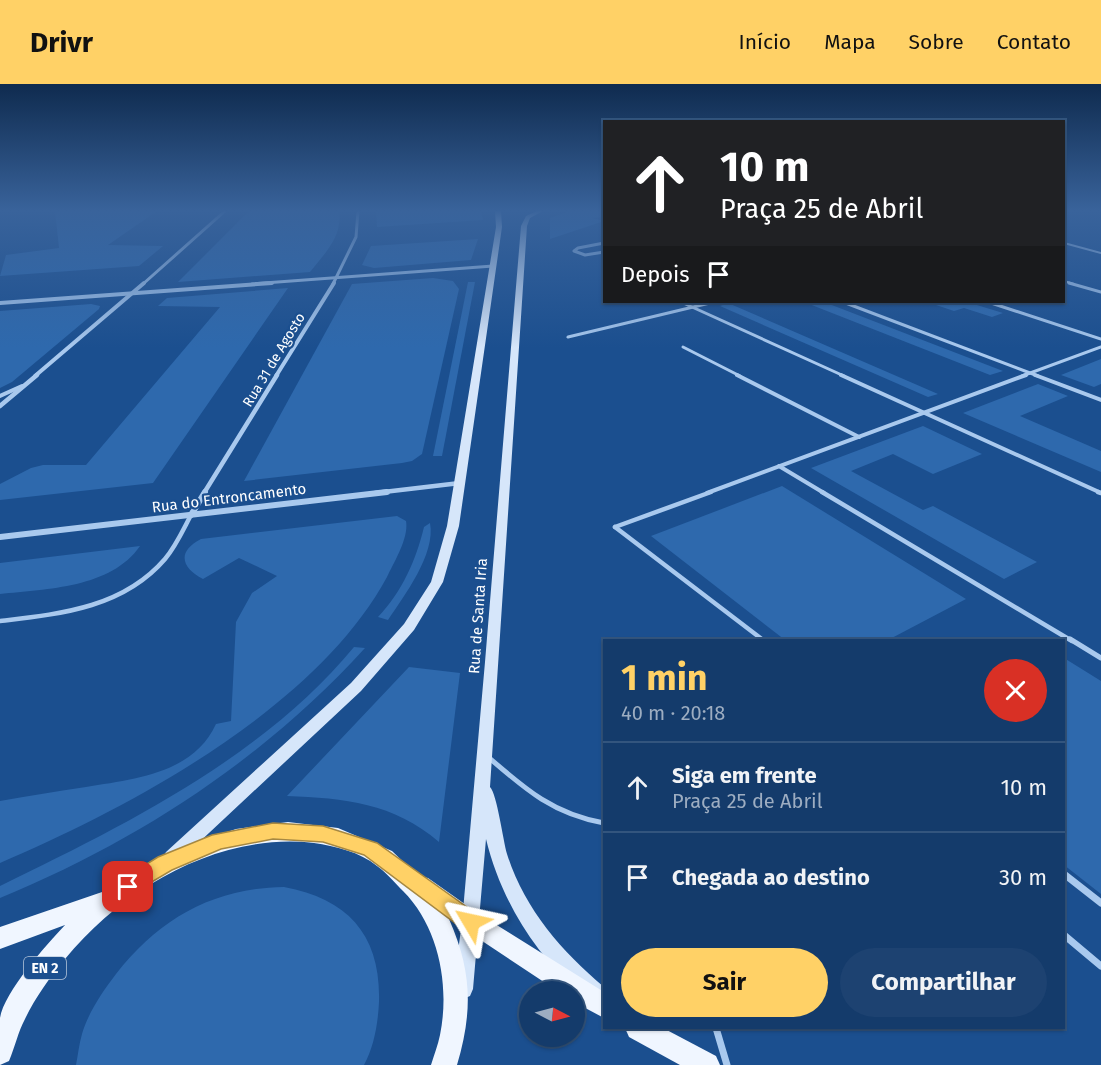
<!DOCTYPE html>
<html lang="pt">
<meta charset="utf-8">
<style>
body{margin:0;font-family:"Fira Sans",sans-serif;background:#1d4271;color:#f1f3f6;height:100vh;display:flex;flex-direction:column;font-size:22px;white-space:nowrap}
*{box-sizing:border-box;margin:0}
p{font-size:20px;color:#9dadc1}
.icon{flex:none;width:33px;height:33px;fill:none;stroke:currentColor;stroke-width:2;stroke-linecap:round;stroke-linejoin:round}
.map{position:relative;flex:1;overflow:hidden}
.drawer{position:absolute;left:603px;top:555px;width:462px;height:390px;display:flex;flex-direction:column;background:#143b6b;border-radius:0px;box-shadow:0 2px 4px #0004,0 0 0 2px #33557e}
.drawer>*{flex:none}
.top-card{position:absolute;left:603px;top:36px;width:462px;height:183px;border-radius:0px;box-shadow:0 2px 4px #0004,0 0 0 2px #33557e;background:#202124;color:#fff;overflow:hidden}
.needle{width:39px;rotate:96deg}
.controls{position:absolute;left:519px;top:897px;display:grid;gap:12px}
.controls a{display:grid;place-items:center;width:66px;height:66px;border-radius:50%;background:#143b6b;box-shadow:0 2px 4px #0004,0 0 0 2px #33557e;font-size:30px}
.pin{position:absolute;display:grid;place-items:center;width:51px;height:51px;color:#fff;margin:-26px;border-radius:12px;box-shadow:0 3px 9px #0006}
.me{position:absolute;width:66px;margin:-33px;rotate:306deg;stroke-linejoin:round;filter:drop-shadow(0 0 4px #0008)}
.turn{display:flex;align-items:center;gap:21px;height:126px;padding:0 18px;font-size:27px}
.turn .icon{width:78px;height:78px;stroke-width:2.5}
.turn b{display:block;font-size:42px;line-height:51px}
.then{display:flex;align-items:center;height:57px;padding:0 18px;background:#0003;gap:12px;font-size:22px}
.round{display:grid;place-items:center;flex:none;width:63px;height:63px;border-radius:32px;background:#1d4271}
.overview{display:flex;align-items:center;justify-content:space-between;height:102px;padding:0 18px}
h1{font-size:36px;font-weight:700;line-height:45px;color:#ffd166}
.cta{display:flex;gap:12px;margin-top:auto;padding:12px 18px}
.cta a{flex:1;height:69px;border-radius:36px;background:#ffd166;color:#111;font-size:24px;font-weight:700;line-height:69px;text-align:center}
.cta a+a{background:#1d4271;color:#f1f3f6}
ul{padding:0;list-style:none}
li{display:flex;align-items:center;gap:18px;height:90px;padding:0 18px;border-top:2px solid #33557e}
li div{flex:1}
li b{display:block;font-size:22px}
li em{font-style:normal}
header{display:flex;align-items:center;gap:36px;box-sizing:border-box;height:84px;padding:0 30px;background:#ffd166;color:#111}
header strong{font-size:28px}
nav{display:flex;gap:33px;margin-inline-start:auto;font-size:21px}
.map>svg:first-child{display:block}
.green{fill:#2e69ad}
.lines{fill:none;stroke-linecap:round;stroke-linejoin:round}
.service-far5{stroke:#a9c9ee;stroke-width:2}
.service-far4{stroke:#a9c9ee;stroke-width:3}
.service-far3{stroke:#a9c9ee;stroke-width:4}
.service-far2{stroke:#a9c9ee;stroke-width:4.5}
.service-far1{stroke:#a9c9ee;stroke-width:5}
.service{stroke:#a9c9ee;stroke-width:7}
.minor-far3{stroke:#a9c9ee;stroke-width:3}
.minor-far2{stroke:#a9c9ee;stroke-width:4}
.minor-far1{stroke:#a9c9ee;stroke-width:4.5}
.minor{stroke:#a9c9ee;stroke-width:6}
.secondary{fill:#d6e6fa;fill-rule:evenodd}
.primary{fill:#f0f6ff;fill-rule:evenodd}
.route{fill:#ffd166;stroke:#a68842;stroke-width:1.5}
.labels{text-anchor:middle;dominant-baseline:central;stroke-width:4.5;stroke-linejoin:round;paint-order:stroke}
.far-street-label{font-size:14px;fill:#fff;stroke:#1b4f8f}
.shield{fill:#1b4f8f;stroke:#bbcadd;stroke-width:1.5}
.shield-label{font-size:14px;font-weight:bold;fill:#fff}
.street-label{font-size:15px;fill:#fff;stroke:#1b4f8f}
</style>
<header>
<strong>Drivr</strong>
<nav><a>Início</a><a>Mapa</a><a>Sobre</a><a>Contato</a></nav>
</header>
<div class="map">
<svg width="1101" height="981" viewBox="0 0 1101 981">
<rect width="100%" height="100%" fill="#1b4f8f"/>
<g class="green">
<polygon points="55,127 157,127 108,161 163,162 139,182 0,192 6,171 59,164"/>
<path d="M 249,127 L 339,127 C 343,152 325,169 310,188 L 178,198 Z"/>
<polygon points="376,127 481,127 483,136 377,143"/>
<polygon points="570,127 604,127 604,133 592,134 604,137 550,155 550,134"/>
<polygon points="478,155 471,176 374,184 362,181 371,162"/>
<polygon points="433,194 453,197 459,205 422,370 412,377 402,379 244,397 352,200"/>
<polygon points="468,198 475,198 442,372 433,372"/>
<polygon points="288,204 153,399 0,416 0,400 31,384 43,381 86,381 220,223 158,222 167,214"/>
<polygon points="804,218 824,218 1003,287 990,291"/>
<polygon points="927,218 967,218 1003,229 992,233 964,224 954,227"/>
<polygon points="728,219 938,310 928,313 720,222"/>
<polygon points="91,220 100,222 99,225 12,298 0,304 0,227"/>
<polygon points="1101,275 1101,300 1094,303 1061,291"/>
<polygon points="1038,300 1068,312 1020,332 1101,367 1101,388 963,329"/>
<polygon points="923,342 982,370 933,390 893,370 851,387 923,426 933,422 1037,478 1004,495 811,384"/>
<polygon points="782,402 966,515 888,556 785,556 651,452"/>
<path d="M 397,432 L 406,437 C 409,454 394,478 387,493 C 316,624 133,722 0,779 L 0,717 C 29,712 57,707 86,703 C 134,695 193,690 216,640 L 231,637 L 236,538 L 252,509 L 277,492 L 239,474 L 203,495 C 182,484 176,468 201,455 Z"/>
<path d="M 430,439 C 436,470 404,512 388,536 L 378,533 C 402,508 416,476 424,443 Z"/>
<path d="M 140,462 C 111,504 47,505 0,510 L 0,479 Z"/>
<path d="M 354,563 L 365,564 C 264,675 138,757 0,814 L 0,802 C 127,740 263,673 354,563 Z"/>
<polygon points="1064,574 1101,597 1101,810 1064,781"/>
<path d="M 409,583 L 460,589 L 439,758 C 394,719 344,714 287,712 Z"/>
<path d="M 284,803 C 349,815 381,852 379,918 C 378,939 374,963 364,981 L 76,981 C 78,971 79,960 82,950 C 88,929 103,907 116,890 C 159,835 213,804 284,803 Z"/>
</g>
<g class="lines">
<g class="service-far5">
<polyline points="1064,159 1101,169"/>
<polyline points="1064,197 1074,200"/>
</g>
<g class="service-far4">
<polyline points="1069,199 1101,208"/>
<polyline points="681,218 844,292"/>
<polyline points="843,218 1038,292"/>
<polyline points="988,218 1101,255"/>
<polyline points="568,253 714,218"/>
<polyline points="683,263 740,292"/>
<polyline points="1022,292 1101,263"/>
</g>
<g class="service-far3">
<polyline points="737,291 859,353"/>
<polyline points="841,291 1101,409"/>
<polyline points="1035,291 1101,316"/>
<polyline points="0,312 22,302"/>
<polyline points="779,382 824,409"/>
<polyline points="707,409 1026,291"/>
</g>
<g class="service-far2">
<polyline points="822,408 1072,557"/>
<polyline points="1098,408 1101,409"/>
<polyline points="615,443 711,408"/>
<polyline points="615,443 763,556"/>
<path d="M 0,537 C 60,530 123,524 165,475 C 176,462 183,446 191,431"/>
</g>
<g class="service-far1">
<polyline points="1070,555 1101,574"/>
<path d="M 487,672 C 525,705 553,730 604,739"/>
</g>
<g class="service">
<polyline points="1064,790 1101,819"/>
<polyline points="1064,851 1101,882"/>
<polyline points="716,944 727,981"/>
</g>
<g class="minor-far3">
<polyline points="604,159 578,164 574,167 585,171 604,168"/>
<polyline points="143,200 225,127"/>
<polyline points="252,200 493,182"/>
<polyline points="333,200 356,153 358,127"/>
</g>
<g class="minor-far2">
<polyline points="0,219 272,199"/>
<polyline points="35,292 144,199"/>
<polyline points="276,292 334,199"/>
</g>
<g class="minor-far1">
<polyline points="0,322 37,291"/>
<polyline points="204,409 277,291"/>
<polyline points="375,409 460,399"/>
</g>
<g class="minor">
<polyline points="191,431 205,408"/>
<polyline points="0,453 387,408"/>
</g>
<g class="secondary">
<polygon points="495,127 501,127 502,143 459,442 443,498 414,546 361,607 178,778 172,781 166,778 163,773 166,768 351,599 404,540 431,498 447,442 496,143"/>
<path d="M 537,127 L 543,127 L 530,134 L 527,142 L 490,703 C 497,710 503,756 507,770 C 524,824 561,867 604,903 L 604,926 C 594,922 586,914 578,907 C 533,868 500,813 486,755 L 473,905 L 470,912 L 463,915 L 456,912 L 453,905 L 462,838 L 485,578 L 521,142 L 526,132 Z"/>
</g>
<g class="primary">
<path d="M 288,738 L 338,744 L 392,767 L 418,792 L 428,794 L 479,830 L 604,908 L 604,934 L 574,918 L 574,908 L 559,908 L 449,835 C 472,887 473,927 457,981 L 431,981 C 434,971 438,961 440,951 C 450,902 439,843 403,807 C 395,799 387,789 377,782 C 360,768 335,762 314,759 C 220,748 124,803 65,875 C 50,893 35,914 25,935 C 18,948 15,963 9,977 L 0,981 C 0,966 0,949 0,934 C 4,908 47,860 65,841 L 0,865 L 0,843 L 105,807 L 128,791 L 177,765 L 236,745 Z"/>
<polygon points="625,944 663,944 716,972 720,981 680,981 629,953"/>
</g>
</g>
<linearGradient id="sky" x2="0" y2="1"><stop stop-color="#0f2b4f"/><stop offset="0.48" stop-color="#39639b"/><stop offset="1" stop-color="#39639b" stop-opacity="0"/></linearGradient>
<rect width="1101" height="264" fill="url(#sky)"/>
<polygon class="route" points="273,739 323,742 377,759 478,831 481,838 478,845 471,848 463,845 364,771 323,758 273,755 221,765 172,786 128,812 121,809 118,803 121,796 158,773 212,751"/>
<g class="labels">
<g class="far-street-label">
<text transform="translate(274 276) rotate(-59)">Rua 31 de Agosto</text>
</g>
<rect class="shield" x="24" y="873" width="42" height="22" rx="4.5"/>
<g class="shield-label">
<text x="45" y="884">EN 2</text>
</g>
<g class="street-label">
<text transform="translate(229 414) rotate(-7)">Rua do Entroncamento</text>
<text transform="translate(478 532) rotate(-86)">Rua de Santa Iria</text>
</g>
</g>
</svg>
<div class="controls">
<a><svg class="needle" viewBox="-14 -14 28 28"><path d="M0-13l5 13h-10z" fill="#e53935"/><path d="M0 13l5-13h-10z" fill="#9dadc1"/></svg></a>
</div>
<div class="pin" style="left:128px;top:803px;background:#d93025"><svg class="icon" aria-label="arrive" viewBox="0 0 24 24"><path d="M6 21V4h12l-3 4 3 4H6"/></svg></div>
<svg class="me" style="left:471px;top:838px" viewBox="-20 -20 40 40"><path d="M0-17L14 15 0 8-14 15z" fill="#ffd166" stroke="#fff" stroke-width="4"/></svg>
<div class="top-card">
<div class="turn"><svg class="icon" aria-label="ahead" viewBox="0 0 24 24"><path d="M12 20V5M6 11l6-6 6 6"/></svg><div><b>10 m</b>Praça 25 de Abril</div></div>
<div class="then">Depois<svg class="icon" aria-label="arrive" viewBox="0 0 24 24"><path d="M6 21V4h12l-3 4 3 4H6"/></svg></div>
</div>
<section class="drawer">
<div class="overview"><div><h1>1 min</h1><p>40 m · 20:18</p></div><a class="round" style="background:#d93025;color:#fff"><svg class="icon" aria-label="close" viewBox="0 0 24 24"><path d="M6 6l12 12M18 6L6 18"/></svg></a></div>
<ul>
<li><svg class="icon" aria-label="ahead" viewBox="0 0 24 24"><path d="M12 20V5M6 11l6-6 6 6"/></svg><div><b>Siga em frente</b><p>Praça 25 de Abril</p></div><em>10 m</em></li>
<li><svg class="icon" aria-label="arrive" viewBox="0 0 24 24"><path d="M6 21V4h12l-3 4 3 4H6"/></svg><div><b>Chegada ao destino</b></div><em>30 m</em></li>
</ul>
<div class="cta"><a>Sair</a><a>Compartilhar</a></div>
</section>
</div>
